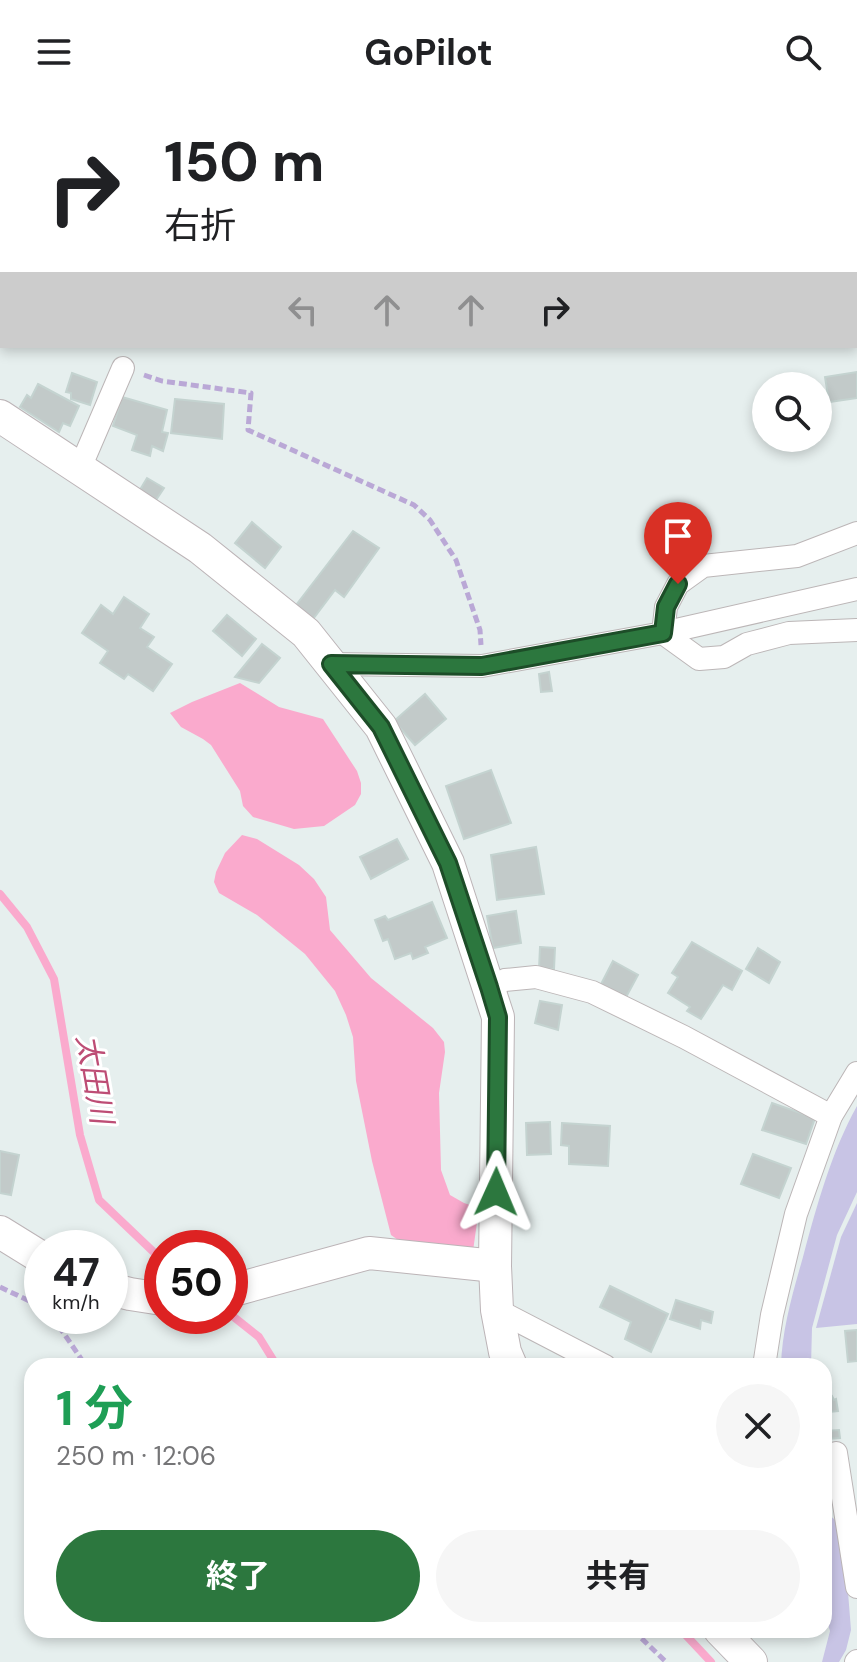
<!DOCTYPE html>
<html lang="ja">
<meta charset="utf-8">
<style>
body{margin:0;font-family:"DM Sans","Noto Sans JP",sans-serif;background:#f6f6f6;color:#202124;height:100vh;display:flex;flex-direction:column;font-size:30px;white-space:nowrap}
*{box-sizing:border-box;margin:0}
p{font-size:26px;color:#757577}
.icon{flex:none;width:44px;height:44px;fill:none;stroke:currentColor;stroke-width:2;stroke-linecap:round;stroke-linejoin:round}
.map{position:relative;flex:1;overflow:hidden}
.drawer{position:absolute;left:24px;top:1254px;width:808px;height:280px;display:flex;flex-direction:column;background:#fff;border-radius:24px;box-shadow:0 4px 12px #0003}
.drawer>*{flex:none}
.hud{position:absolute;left:0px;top:0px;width:858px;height:244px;box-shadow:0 4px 12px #0003;background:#fff;color:#202124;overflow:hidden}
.controls{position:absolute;left:752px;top:268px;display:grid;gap:16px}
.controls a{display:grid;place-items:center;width:80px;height:80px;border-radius:50%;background:#fff;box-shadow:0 4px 12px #0003;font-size:40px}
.speed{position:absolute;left:24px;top:1126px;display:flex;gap:16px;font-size:40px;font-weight:700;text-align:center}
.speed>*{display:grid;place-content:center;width:104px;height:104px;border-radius:50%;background:#fff;box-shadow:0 4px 12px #0003;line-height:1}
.speed small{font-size:20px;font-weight:400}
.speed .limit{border:12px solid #d22;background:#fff;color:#111}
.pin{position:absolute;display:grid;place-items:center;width:68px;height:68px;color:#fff;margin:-82px -34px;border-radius:50% 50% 50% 0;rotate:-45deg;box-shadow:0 0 8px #0007}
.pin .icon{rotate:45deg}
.me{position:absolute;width:88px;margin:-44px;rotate:1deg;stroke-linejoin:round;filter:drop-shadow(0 0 6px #0008)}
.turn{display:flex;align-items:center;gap:28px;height:168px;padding:0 32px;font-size:36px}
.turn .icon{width:104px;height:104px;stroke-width:2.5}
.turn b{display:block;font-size:56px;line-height:68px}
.lanes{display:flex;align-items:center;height:76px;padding:0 32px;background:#0003;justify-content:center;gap:40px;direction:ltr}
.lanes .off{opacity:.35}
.round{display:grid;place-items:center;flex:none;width:84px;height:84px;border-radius:42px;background:#f6f6f6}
.summary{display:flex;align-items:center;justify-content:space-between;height:136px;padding:0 32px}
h1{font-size:48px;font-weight:700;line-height:60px;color:#1e9e55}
.action{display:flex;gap:16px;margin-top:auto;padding:16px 32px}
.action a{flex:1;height:92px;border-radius:48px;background:#2c773e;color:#fff;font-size:32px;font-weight:700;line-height:92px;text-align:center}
.action a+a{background:#f6f6f6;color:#202124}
header{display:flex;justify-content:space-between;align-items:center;height:104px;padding:0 32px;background:#fff;font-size:36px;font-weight:700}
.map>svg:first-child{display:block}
.green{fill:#c8c4e5}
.water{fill:#faaacd}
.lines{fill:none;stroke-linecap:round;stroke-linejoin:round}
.stream{stroke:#faaacd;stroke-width:8}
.building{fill:#c2cac9;stroke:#c4d3d0;stroke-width:2}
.street-casing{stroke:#bcb6b7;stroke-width:24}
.secondary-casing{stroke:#bcb4b7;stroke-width:34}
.path{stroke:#baa8d6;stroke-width:5;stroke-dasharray:8 4;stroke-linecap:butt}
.street{stroke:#fff;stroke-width:22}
.secondary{stroke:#fff;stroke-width:32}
.route-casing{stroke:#1d4d28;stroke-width:20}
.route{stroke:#2c773e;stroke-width:14}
.labels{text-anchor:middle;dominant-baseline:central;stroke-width:6;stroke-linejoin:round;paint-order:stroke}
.water-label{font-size:30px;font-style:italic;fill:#bd4d75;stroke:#fff}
</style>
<header><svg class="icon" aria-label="menu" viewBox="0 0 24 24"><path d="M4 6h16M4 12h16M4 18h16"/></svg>GoPilot<svg class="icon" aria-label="search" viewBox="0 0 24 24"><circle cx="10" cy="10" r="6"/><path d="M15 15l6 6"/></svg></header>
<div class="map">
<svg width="857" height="1558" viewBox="0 0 857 1558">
<rect width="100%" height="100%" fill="#e6efee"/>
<g class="green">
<path d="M 857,1002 L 857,1088 L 837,1131 L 812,1224 L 811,1262 L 781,1262 C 782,1225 793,1188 803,1153 C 817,1101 831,1049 857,1002 Z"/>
<polygon points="857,1099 857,1220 816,1224 841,1133"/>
<polygon points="824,1406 835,1416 848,1488 851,1526 846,1546 839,1558 822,1558 830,1527 824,1508"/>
</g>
<g class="water">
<polygon points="240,579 279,603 323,615 357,667 361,679 361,690 355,701 324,722 294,725 253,713 243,702 240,687 211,641 203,635 181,623 170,609 192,598"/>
<polygon points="242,731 257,735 299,761 314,775 326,793 330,826 371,874 433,924 444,938 445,948 439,989 441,1066 450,1091 464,1099 479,1104 473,1147 401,1138 391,1131 372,1057 356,977 353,933 346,911 335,887 305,850 257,811 219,789 214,778 216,768 225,749"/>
</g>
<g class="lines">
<g class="stream">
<polyline points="0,790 27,823 54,875 80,1031 99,1096 162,1156"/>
<polyline points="230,1210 259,1233 277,1262"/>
<polyline points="681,1526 711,1558"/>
</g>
</g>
<g class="building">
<polygon points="857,268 857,294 829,298 825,273"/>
<polygon points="72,269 97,278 90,301 71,295 71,289 66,288"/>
<polygon points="38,280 79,302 70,322 63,319 59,328 20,303 27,291 31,294"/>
<polygon points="122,293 167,306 162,328 168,329 163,347 152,342 150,352 132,346 137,331 113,322"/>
<polygon points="175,295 224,300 222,335 171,329"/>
<polygon points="147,374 164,384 150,405 135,394"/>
<polygon points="252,418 281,443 265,464 235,439"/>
<polygon points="353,427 379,444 344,493 335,486 310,519 293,505"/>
<polygon points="124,493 149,510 140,524 154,533 147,543 172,560 153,587 128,570 124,575 100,559 108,547 82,529 101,501 113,510"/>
<polygon points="227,511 256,535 242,552 213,527"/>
<polygon points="262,540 280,554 259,579 235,573"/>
<polygon points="549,568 552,587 541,588 539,570"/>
<polygon points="425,590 446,615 415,641 394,617"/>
<polygon points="491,666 511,719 464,735 446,682"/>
<polygon points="397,735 408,755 371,775 360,753"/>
<polygon points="536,743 544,790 497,796 491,751"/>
<polygon points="432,798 447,834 425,843 428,849 413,855 411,849 395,855 388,835 383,837 375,816 385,812 388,816"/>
<polygon points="516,807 521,839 493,844 487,812"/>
<polygon points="692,838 742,867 732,886 723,881 701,915 687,907 690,903 668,889 678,873 672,869"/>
<polygon points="540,843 555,844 554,865 539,865"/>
<polygon points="758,844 780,858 769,879 746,865"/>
<polygon points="613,857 638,871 624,897 599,884"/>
<polygon points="540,897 562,901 558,926 535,919"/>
<polygon points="772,999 815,1014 806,1040 762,1026"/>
<polygon points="550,1018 551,1050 527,1051 526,1019"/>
<polygon points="562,1019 610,1022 608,1062 569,1060 569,1042 561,1041"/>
<polygon points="0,1047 19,1051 11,1091 0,1089"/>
<polygon points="753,1050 791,1064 779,1094 741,1080"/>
<polygon points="610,1182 668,1210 651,1248 625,1235 631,1218 600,1203"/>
<polygon points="676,1196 713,1208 711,1219 701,1216 700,1225 670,1215"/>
<polygon points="857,1226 857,1257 848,1258 845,1227"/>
<polygon points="832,1292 834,1296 836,1295 838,1307 829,1308 828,1293"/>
<polygon points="839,1326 840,1334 827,1335 826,1327"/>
</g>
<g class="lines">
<g class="street-casing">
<g id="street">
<polyline points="80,364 123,264"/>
<polyline points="663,529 666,503 678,480 703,462 797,452 857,429"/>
<polyline points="663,529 699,555 724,553 747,540 789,529 857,526"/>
<polyline points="331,560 482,562 663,529 857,485"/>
<polyline points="489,883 505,876 536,873 592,888 684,933 831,1012"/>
<polyline points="497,1206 605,1262"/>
<polyline points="764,1262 772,1211 796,1110 831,1012 857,969"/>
<polyline points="836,1349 857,1483"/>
<polyline points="856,1558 857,1557"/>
</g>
</g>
<g class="secondary-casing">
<g id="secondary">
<polyline points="0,312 200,444 306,529 381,623 448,759 498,913 495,1162 497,1206 505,1248 511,1262"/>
<polyline points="0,1128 42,1154"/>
<polyline points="110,1185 130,1190 162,1195"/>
<polyline points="230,1187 369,1149 495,1162"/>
<polyline points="720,1526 751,1558"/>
</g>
</g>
<g class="path">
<polyline points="122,2 122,0"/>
<polyline points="144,271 162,277 251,289 248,326 414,401 430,416 456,456 480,526 481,541"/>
<polyline points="0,1183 42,1203"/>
<polyline points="52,1212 86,1262"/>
<polyline points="633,1526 666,1558"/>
</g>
<use href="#street" class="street"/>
<use href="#secondary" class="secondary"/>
</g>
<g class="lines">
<g class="route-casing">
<polyline id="route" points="496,1088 498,913 489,883 448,759 381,623 331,560 482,562 663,529 666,503 678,480"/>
</g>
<use href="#route" class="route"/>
</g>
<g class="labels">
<g class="water-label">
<text transform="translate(95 975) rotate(80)">太田川</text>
</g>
</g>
</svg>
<div class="controls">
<a><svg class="icon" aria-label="search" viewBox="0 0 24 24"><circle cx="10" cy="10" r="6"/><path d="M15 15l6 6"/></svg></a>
</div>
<div class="speed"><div>47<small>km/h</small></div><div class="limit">50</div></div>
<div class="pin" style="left:678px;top:480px;background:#d93025"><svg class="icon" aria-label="arrive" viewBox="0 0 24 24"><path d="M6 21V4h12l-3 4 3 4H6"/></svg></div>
<svg class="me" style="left:496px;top:1088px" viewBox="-20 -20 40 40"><path d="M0-17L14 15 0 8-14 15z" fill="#2c773e" stroke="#fff" stroke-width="4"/></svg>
<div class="hud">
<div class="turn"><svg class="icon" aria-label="right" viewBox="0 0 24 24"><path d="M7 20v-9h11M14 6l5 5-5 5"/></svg><div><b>150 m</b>右折</div></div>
<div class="lanes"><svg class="icon off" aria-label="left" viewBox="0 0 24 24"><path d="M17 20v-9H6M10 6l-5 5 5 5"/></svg><svg class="icon off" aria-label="ahead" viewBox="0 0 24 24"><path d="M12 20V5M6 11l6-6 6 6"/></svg><svg class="icon off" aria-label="ahead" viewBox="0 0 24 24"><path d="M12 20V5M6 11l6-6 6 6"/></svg><svg class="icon" aria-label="right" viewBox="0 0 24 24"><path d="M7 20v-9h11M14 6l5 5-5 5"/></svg></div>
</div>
<section class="drawer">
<div class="summary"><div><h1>1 分</h1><p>250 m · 12:06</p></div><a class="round"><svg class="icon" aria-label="close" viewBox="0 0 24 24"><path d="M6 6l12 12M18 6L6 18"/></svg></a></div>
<div class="action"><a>終了</a><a>共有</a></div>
</section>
</div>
